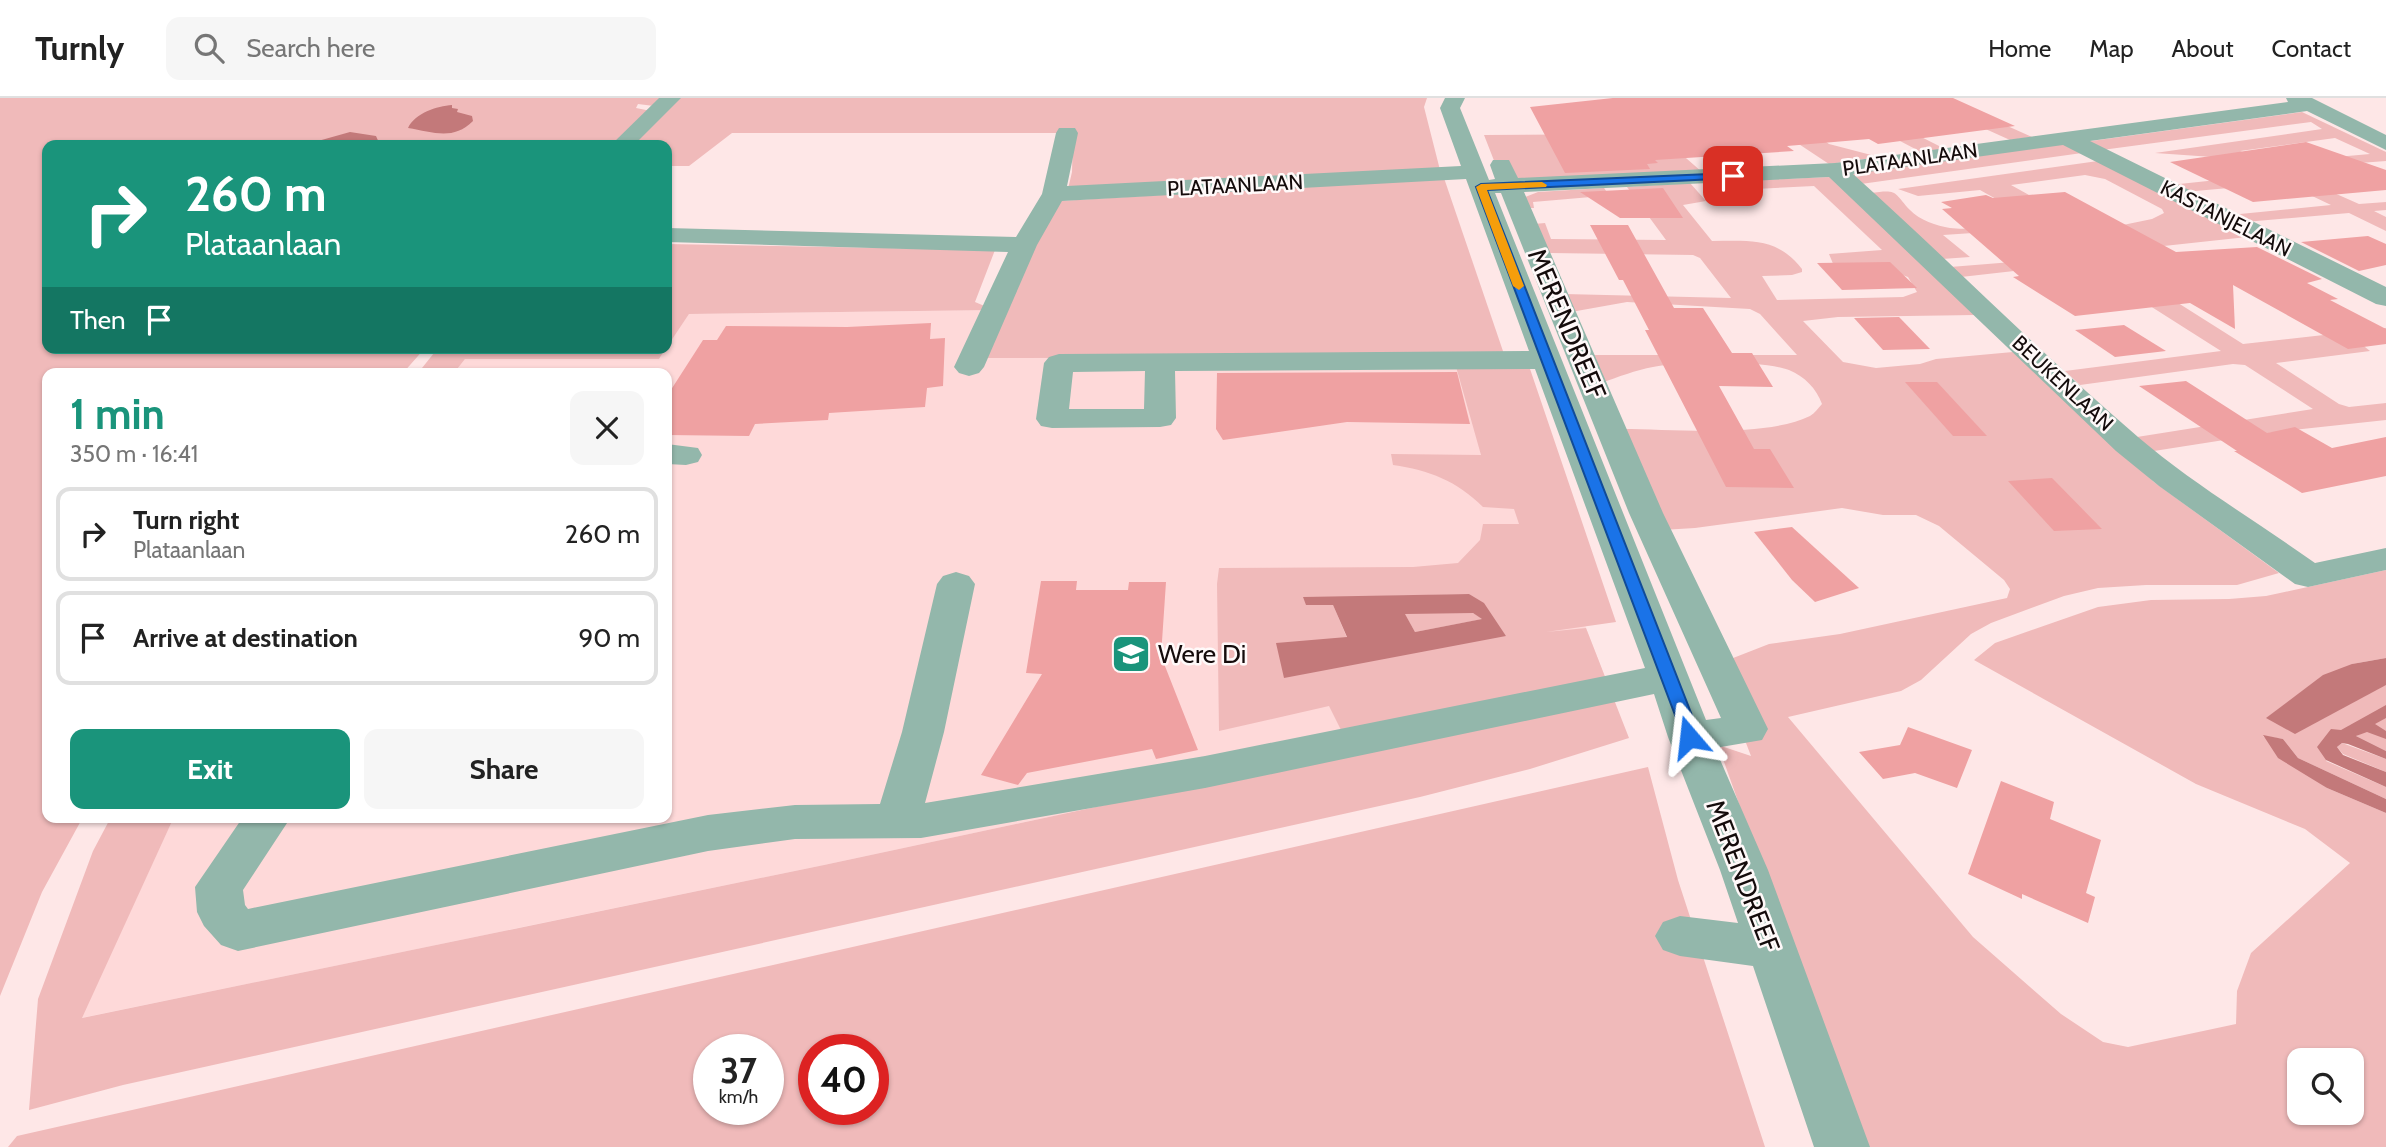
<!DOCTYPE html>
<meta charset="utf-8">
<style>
body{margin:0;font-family:Cabin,sans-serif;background:#f6f6f6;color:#222;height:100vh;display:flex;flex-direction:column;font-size:26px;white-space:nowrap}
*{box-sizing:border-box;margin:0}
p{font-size:23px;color:#767676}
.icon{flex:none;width:38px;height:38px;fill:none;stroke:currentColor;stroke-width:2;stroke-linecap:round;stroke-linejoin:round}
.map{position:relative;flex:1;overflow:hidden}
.panel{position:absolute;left:42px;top:270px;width:630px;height:455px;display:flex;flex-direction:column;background:#fff;border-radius:14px;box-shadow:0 2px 5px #0004}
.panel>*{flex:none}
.top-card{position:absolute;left:42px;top:42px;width:630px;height:214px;border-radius:14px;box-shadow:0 2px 5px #0004;background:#1a947b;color:#fff;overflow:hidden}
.controls{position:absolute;left:2287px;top:950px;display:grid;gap:14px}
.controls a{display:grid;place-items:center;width:77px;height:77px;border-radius:14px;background:#fff;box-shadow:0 2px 5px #0004;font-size:35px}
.speed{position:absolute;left:693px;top:936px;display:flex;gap:14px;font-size:35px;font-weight:700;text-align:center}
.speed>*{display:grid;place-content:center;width:91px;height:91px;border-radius:50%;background:#fff;box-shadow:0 2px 5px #0004;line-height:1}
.speed small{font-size:18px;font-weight:400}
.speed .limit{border:10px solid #d22;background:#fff;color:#111}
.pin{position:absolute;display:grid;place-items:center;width:60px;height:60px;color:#fff;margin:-30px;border-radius:14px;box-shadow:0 4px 10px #0006}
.me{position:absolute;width:77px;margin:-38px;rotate:343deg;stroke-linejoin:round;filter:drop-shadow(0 0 5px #0008)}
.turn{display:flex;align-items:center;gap:24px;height:147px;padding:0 28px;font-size:32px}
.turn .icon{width:91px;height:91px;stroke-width:2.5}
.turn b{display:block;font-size:49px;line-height:60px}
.then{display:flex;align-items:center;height:66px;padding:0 28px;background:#0003;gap:14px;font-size:26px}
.round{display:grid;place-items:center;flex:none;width:74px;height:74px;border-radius:14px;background:#f6f6f6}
.headline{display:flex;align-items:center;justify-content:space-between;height:119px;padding:0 28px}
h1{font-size:42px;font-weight:700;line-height:52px;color:#1a947b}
.button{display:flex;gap:14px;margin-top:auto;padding:14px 28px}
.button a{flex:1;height:80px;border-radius:14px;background:#1a947b;color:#fff;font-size:28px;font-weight:700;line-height:80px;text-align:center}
.button a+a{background:#f6f6f6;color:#222}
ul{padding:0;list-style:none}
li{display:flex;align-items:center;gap:21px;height:94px;margin:0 14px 10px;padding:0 14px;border:4px solid #e0e0e0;border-radius:14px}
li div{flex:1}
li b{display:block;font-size:26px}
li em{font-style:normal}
header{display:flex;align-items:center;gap:42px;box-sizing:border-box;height:98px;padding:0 35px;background:#fff;border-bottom:2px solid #e0e0e0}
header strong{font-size:33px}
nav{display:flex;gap:38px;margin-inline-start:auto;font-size:24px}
.search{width:490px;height:63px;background:#f6f6f6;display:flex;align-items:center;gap:18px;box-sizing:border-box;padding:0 24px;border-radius:14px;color:#767676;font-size:26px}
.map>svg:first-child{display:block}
.built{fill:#fed9d9}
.green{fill:#f0baba;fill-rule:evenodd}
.water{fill:#c3797a;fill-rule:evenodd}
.building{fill:#efa1a2}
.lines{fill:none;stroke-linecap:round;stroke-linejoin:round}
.minor{fill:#93b7ab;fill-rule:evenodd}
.route{fill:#1a73e8;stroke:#114b97;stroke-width:2}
.slow{fill:#f59e0b}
.labels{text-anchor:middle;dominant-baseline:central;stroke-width:5;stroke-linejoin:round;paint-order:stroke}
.far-street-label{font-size:21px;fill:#140b0b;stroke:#fff9f9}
.street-label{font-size:26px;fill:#140b0b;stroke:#fff9f9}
.poi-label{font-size:26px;fill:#140b0b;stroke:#fff9f9;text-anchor:start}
</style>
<header>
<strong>Turnly</strong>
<div class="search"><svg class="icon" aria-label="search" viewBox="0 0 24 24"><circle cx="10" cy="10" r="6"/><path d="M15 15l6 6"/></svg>Search here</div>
<nav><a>Home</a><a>Map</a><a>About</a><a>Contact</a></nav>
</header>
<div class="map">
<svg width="2386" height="1049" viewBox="0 0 2386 1049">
<rect width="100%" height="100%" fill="#fee7e7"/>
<polygon class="built" points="994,212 1505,259 1586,530 1606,582 1194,688 824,767 81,920 174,719 667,719 667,275 454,275 465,261 659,261 689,216"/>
<g class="green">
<polygon points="0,0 662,0 654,8 638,6 636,10 651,13 615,47 47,47 47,250 425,250 403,275 47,275 47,719 83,719 42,794 0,898"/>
<polygon points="678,0 1427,0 1424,9 1440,72 1068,91 1072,74 1073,35 732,35 689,68 667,68 667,47 631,47"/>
<path d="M 1819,0 L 1945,0 L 2032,39 L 2010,42 L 1919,1 L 1862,9 L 1945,51 L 1921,54 L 1879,32 L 1860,26 L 1811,33 L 1829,46 L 1879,59 L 1829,66 L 1767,25 L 1655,33 L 1702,74 L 1512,84 L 1502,83 L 1484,37 L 1642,36 L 1633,27 L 1625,5 L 1649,2 L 1650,17 C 1680,35 1781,7 1819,0 Z"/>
<path d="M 2302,14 L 2386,54 L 2386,63 L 2280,71 L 2359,106 L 2386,104 L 2386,112 L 2374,113 L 2386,119 L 2386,133 L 2349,115 L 2245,124 L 2230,117 L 2331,107 L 2285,85 L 2184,94 L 2170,87 L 2264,77 L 2227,60 L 2155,55 L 2322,31 L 2311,24 L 2102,52 L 2084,44 ZM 2335,40 L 2370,56 L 2269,65 L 2240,53 Z"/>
<polygon points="2063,46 2082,55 1861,86 1851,75"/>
<path d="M 2098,63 L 2247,139 L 2099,155 L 2243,246 L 2386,230 L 2386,240 L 2360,245 L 2370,253 L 2276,265 L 2339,306 L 2349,309 L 2386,305 L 2386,322 L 2275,334 L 2154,353 L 2137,339 L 2313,311 L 2245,267 L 2233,266 L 2080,287 L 2065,273 L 2221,253 L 2147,206 L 2068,167 L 1961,179 L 1950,169 L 2075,159 L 2018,132 L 1943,137 L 1970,159 L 1942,161 L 1870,95 C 1899,91 1893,94 1910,112 C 1919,122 1937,128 1950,130 C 1972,133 2013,126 2037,124 L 1980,92 L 1918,98 L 1898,91 ZM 2085,77 L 2105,81 L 2162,111 L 2164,115 L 2152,121 L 2094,133 L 2011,87 Z"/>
<path d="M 1830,79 L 1975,217 L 1838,219 L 1803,223 L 1843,264 L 1876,270 L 1920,266 L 1936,261 L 2013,254 L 2154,384 L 2279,475 L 2237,487 L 2146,487 L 2098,490 L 2064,498 L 1991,525 L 1971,536 L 1921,582 L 1901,593 L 1788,619 L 1973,839 L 2061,916 L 2103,944 L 2128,949 L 2236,926 L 2237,893 L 2251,855 L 2350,765 L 2305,731 L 2196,686 L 1974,562 L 1995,545 L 2098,509 L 2151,502 L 2229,501 L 2266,498 L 2386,472 L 2386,560 L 2352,566 L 2386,564 L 2386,653 L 2356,638 L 2363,634 L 2350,627 L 2326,663 L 2386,689 L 2386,701 L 2298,660 L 2283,641 L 2263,638 L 2327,690 L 2386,715 L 2386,1049 L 1861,1049 L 1718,647 L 1751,658 L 1746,645 L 1725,623 L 1705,571 L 1769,546 L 1840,536 L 2007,500 L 2010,491 L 2004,482 L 1939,428 L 1916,417 L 1883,417 L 1842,410 L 1695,430 L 1662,432 L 1622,331 C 1672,331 1766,340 1810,318 C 1815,315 1818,310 1822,306 C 1816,290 1805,279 1789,272 C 1764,262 1681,264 1653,269 C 1636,272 1618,279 1601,285 L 1591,257 L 1797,257 L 1760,216 L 1750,211 L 1627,204 L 1571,214 L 1564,196 L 1731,200 L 1700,160 L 1693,157 L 1550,155 L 1534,126 L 1545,125 L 1551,141 L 1666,142 L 1627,89 L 1690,85 L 1706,103 L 1683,107 L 1712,143 C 1750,143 1777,139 1802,171 L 1802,174 L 1792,177 L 1762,178 L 1777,202 L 1903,199 L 1917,194 L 1908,179 L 1900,176 L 1834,168 L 1829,156 L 1882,152 L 1814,88 L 1736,92 L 1744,102 L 1728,103 L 1712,84 ZM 2300,962 L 2352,962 L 2352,1015 L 2300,1015 Z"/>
<polygon points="1444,80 1505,259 984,260 1003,208 1060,103"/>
<polygon points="1604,90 1614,104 1591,99 1533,104 1534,110 1529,110 1523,100 1538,94"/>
<polygon points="667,146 995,152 975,204 994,212 689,216 667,249"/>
<polygon points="438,250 666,250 659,261 465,261 454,275 418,275"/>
<path d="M 1455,265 L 1528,265 L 1616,524 L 1546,534 L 1586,530 L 1629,640 L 1530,671 L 1420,699 L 123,987 L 29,1012 L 38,901 L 93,753 L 111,719 L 174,719 L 82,920 L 824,767 L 1194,688 L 1343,636 L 1329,608 L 1219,633 L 1217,486 L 1219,470 L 1413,469 L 1458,465 L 1480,442 L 1483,426 L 1519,426 L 1514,411 L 1483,409 C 1457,383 1429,372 1393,367 L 1391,356 L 1481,357 ZM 1469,496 L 1506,538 L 1347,540 L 1333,507 L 1303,500 Z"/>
<polygon points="1404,515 1473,515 1483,521 1415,534"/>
<polygon points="2342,645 2386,661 2386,674 2343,656 2337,649"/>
<path d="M 1648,669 L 1678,782 L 1765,1049 L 8,1049 L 17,1038 ZM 709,952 L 768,952 L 768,1012 L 709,1012 ZM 814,952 L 873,952 L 873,1012 L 814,1012 Z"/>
</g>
<g class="water">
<path d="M 452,7 L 452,10 L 458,11 L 457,14 L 472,18 L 473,23 C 453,43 433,34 408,30 C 415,15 437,8 452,7 Z"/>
<polygon points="350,34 376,38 380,47 321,47 322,46 318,43"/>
<path d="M 1469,496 L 1484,505 L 1506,538 L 1284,580 L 1276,545 L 1347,539 L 1333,507 L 1306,507 L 1303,499 ZM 1473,515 L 1482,521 L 1415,534 L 1405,516 Z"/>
<polygon points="2386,560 2386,587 2295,636 2266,620 2323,577 2352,566"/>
<polygon points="2386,607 2386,620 2375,626 2386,633 2386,641 2367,634 2356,638 2386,653 2386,661 2348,646 2342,645 2337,649 2343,657 2386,674 2386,689 2326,662 2317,649 2331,631 2341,632"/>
<polygon points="2263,637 2283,641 2298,660 2386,701 2386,715 2327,690 2278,660"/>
</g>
<g class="building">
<polygon points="1613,0 1953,0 2015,28 1878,46 1869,41 1787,48 1794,53 1655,62 1658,65 1647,66 1650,71 1565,75 1530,9"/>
<polygon points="2306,44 2386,72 2386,92 2253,104 2170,64"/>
<polygon points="1663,90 1683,120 1620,120 1580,94"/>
<polygon points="2065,94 2176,154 2257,149 2322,181 2307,185 2338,201 2330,202 2386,231 2386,246 2348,251 2233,187 2235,231 2190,205 2075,218 2013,179 2019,178 1942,111 1952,110 1941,104 1986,97 1993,100"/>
<polygon points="1590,127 1628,127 1674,210 1703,210 1732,255 1752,255 1773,289 1719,288 1754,351 1770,351 1794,390 1726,389 1645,232 1649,232 1623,182 1619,182"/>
<polygon points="2368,138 2386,146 2386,167 2359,173 2301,144"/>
<polygon points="1890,164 1917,190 1842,192 1817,165"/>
<polygon points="1899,219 1930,251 1883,252 1854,220"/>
<polygon points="931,225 930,241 945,240 943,288 927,290 925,309 829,315 828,322 755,326 749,338 667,337 667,298 703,242 717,242 726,228 847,229"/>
<polygon points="2124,227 2166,253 2115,259 2075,232"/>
<polygon points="1457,274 1470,326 1347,324 1223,342 1216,331 1217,275"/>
<polygon points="2186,283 2267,335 2295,329 2332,350 2386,339 2386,378 2302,395 2234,353 2237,353 2139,288"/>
<polygon points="1905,284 1937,284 1987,338 1953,338"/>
<polygon points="2052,380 2054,382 2102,431 2054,433 2008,383"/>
<polygon points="1792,429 1859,490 1815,504 1792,482 1754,434"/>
<polygon points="1041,483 1077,483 1076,492 1128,492 1129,484 1166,484 1161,558 1198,652 1156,661 1152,651 1027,675 1018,687 981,677 1042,576 1026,575"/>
<polygon points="1908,629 1972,652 1957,690 1915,675 1883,681 1859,654 1900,647"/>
<polygon points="2001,683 2054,704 2050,721 2101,742 2086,795 2095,799 2088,825 2022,796 2022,801 1968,776"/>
</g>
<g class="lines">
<g class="minor">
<polygon points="659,0 681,0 634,47 611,47"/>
<path d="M 1445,0 L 1465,0 L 1460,10 L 1489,82 L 1495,81 L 1490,67 L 1493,62 L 1509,62 L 1518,80 L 1835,65 L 2288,4 L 2286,0 L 2312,0 L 2386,37 L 2386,52 L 2307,13 L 2090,43 L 2386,189 L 2386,208 L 2376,206 L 2063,47 L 1853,76 C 1949,162 2040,255 2138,339 C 2193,386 2256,423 2315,465 L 2386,450 L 2386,472 L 2308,489 L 2295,486 L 2159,388 L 2116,353 L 1829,79 L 1524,94 L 1663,415 L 1768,631 L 1762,642 L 1715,650 L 1768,772 L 1870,1049 L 1814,1049 L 1753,868 L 1680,858 L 1663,852 L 1655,838 L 1663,824 L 1680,818 L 1738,825 L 1720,772 L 1668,639 L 1654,596 L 1205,690 L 921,740 L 795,741 L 708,753 L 238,853 L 221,847 L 204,828 L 197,814 L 195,789 L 243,719 L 291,719 L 243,792 L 245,807 L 248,811 L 708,717 L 795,707 L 880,706 L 902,634 L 937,486 L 943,478 L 956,474 L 969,478 L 975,486 L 944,634 L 925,705 L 1205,658 L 1645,570 L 1535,271 L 1175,273 L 1176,320 L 1171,327 L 1160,329 L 1052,330 L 1041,328 L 1036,321 L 1044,265 L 1049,259 L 1059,256 L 1529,253 L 1466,81 L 1062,103 L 1037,147 L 984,269 L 979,275 L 969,278 L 959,275 L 954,269 L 1008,154 L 667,144 L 667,130 L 1016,139 L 1042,96 L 1056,35 L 1059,30 L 1075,30 L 1078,35 L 1067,88 L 1461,68 L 1440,10 ZM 1495,95 L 1501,95 L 1629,415 L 1721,620 L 1706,622 ZM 1145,273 L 1144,311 L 1069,311 L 1073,274 Z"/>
<polygon points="667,346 698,350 702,357 698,364 686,367 667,366"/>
</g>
</g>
<polygon class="route" points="1733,75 1736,76 1736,80 1487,92 1695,625 1698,639 1695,644 1683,644 1678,625 1476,89 1481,86"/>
<polygon class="slow" points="1542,84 1547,87 1546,89 1487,92 1524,188 1519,192 1513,188 1476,89 1481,86"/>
<defs>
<g id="school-square" transform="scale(2.0125)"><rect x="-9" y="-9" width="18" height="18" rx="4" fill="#1a947b" stroke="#fff9f9"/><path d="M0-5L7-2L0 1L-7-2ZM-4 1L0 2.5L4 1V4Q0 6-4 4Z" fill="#fff"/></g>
</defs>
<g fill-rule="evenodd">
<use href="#school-square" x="1131" y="556"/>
</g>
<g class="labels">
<g class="far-street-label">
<text transform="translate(1910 61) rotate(-8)">PLATAANLAAN</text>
<text transform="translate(1235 87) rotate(-3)">PLATAANLAAN</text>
<text transform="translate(2226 120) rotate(27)">KASTANJELAAN</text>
<text transform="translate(2063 285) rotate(43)">BEUKENLAAN</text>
</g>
<g class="street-label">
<text transform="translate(1567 226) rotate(67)">MERENDREEF</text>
<text transform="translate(1743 778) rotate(69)">MERENDREEF</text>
</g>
<g class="poi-label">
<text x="1158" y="556">Were Di</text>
</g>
</g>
</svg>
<div class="controls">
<a><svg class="icon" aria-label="search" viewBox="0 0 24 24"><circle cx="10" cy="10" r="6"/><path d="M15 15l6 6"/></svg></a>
</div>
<div class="speed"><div>37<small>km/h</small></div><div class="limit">40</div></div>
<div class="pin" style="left:1733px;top:78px;background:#d93025"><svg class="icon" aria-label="arrive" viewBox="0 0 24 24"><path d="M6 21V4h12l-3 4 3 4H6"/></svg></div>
<svg class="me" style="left:1689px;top:639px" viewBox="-20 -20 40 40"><path d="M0-17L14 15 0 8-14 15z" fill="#1a73e8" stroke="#fff" stroke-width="4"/></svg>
<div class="top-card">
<div class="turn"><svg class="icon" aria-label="right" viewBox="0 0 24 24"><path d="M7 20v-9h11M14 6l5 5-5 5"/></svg><div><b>260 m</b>Plataanlaan</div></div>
<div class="then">Then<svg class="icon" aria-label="arrive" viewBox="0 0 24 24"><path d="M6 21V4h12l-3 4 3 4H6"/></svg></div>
</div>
<section class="panel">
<div class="headline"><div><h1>1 min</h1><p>350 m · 16:41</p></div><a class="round"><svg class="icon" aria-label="close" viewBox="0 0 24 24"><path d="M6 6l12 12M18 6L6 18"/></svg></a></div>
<ul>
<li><svg class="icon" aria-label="right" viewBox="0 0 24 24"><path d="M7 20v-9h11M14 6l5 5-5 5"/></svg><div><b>Turn right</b><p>Plataanlaan</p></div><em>260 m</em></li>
<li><svg class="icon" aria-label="arrive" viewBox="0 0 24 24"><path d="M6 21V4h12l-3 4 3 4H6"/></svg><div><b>Arrive at destination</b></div><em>90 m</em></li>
</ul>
<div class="button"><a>Exit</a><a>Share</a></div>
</section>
</div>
